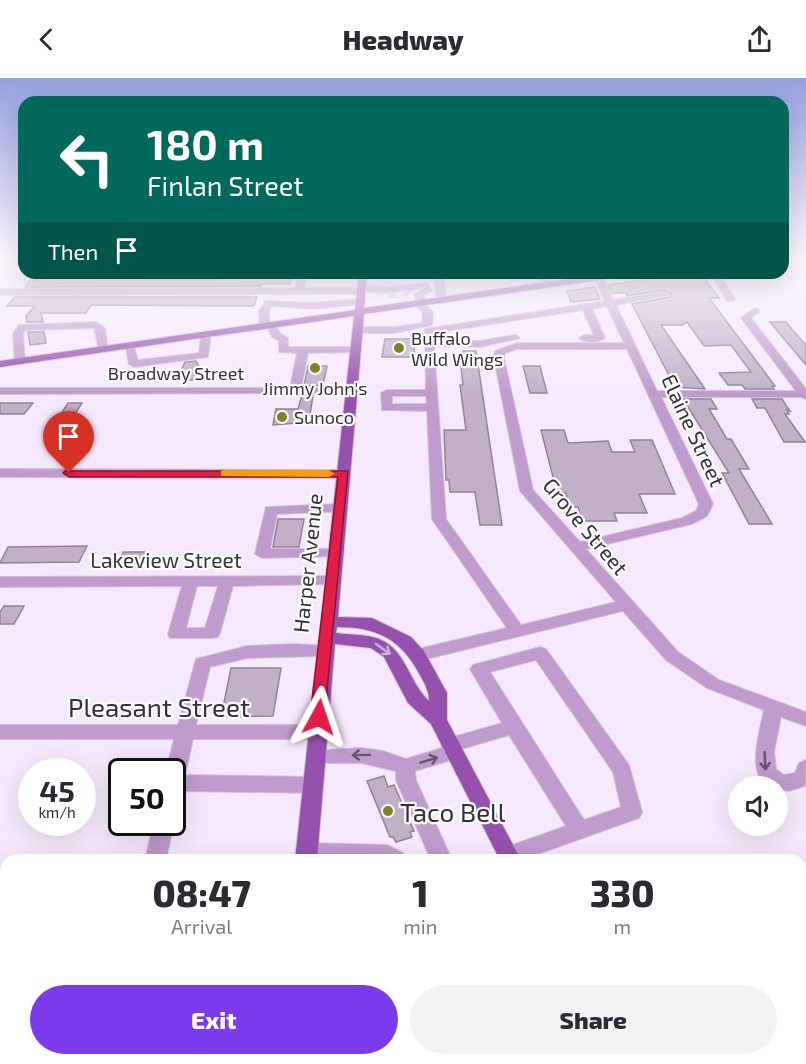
<!DOCTYPE html>
<style>
body{margin:0;font-family:"Exo 2",sans-serif;background:#f2f2f3;color:#2b2b33;height:100vh;display:flex;flex-direction:column;font-size:22px;white-space:nowrap}
*{box-sizing:border-box;margin:0}
p{font-size:20px;color:#7c7c81}
.icon{flex:none;width:33px;height:33px;fill:none;stroke:currentColor;stroke-width:2;stroke-linecap:round;stroke-linejoin:round}
.map{position:relative;flex:1;overflow:hidden}
.panel{position:absolute;left:0px;top:776px;width:807px;height:212px;display:flex;flex-direction:column;background:#fff;border-radius:18px 18px 0 0;box-shadow:0 6px 24px #0002}
.panel>*{flex:none}
.banner{position:absolute;left:18px;top:18px;width:771px;height:183px;border-radius:18px;box-shadow:0 6px 24px #0002;background:#00695c;color:#fff;overflow:hidden}
.tools{position:absolute;left:728px;top:698px;display:grid;gap:12px}
.tools a{display:grid;place-items:center;width:60px;height:60px;border-radius:50%;background:#fff;box-shadow:0 6px 24px #0002;font-size:30px}
.speed{position:absolute;left:18px;top:680px;display:flex;gap:12px;font-size:30px;font-weight:700;text-align:center}
.speed>*{display:grid;place-content:center;width:78px;height:78px;border-radius:50%;background:#fff;box-shadow:0 6px 24px #0002;line-height:1}
.speed small{font-size:15px;font-weight:400}
.speed .limit{border:3px solid #111;border-radius:9px;background:#fff;color:#111}
.pin{position:absolute;display:grid;place-items:center;width:51px;height:51px;color:#fff;margin:-62px -26px;border-radius:50% 50% 50% 0;rotate:-45deg;box-shadow:0 0 6px #0007}
.pin .icon{rotate:45deg}
.me{position:absolute;width:66px;margin:-33px;rotate:5deg;stroke-linejoin:round;filter:drop-shadow(0 0 4px #0008)}
.turn{display:flex;align-items:center;gap:21px;height:126px;padding:0 30px;font-size:27px}
.turn .icon{width:78px;height:78px;stroke-width:2.5}
.turn b{display:block;font-size:42px;line-height:51px}
.then{display:flex;align-items:center;height:57px;padding:0 30px;background:#0003;gap:12px;font-size:22px}
.eta{display:flex;justify-content:space-evenly;align-items:center;height:102px;text-align:center}
.eta b{font-size:36px;font-weight:800;line-height:42px}
.action{display:flex;gap:12px;margin-top:auto;padding:12px 30px}
.action a{flex:1;height:69px;border-radius:36px;background:#7c3aed;color:#fff;font-size:24px;font-weight:800;line-height:69px;text-align:center}
.action a+a{background:#f2f2f3;color:#2b2b33}
header{display:flex;justify-content:space-between;align-items:center;height:78px;padding:0 30px;background:#fff;font-size:27px;font-weight:800}
.map>svg:first-child{display:block}
.building{fill:#c2b0c9;stroke:#938299;stroke-width:1.5}
.lines{fill:none;stroke-linecap:round;stroke-linejoin:round}
.minor-tunnel{stroke:#d1c4d6;stroke-width:9;stroke-dasharray:9 4.5;stroke-linecap:butt}
.minor-casing{stroke:#d1c4d6;stroke-width:2}
.major-casing{stroke:#d1c4d6;stroke-width:2}
.minor{fill:#c09bcd;fill-rule:evenodd}
.major{fill:#9551ad;fill-rule:evenodd}
.oneway{stroke:#ceafd8}
.oneway2{stroke:#67556d}
.route{fill:#e11d48;stroke:#92132f;stroke-width:1.5}
.slow{fill:#f59e0b}
.poi-dot{fill:#837f27;stroke:#fcfcfc;stroke-width:2}
.labels{text-anchor:middle;dominant-baseline:central;stroke-width:4.5;stroke-linejoin:round;paint-order:stroke}
.far-poi-label{font-size:18px;fill:#37303a;stroke:#fcfcfc;text-anchor:start}
.far-street-label{font-size:18px;fill:#37303a;stroke:#fcfcfc}
.street-label{font-size:21px;fill:#37303a;stroke:#fcfcfc}
.near-street-label{font-size:26px;fill:#37303a;stroke:#fcfcfc}
.near-poi-label{font-size:26px;fill:#37303a;stroke:#fcfcfc;text-anchor:start}
</style>
<header><svg class="icon" aria-label="back" viewBox="0 0 24 24"><path d="M15 5l-7 7 7 7"/></svg>Headway<svg class="icon" aria-label="share" viewBox="0 0 24 24"><path d="M12 15V3M7 8l5-5 5 5M5 13v7h14v-7"/></svg></header>
<div class="map">
<svg width="806" height="986" viewBox="0 0 806 986">
<rect width="100%" height="100%" fill="#f7e9fd"/>
<g class="building">
<polygon points="256,195 293,195 290,206 261,206 261,208 25,209 32,201 220,201 256,198"/>
<polygon points="682,196 701,196 719,220 709,220 775,308 772,308 774,311 745,311 742,307 728,307 719,295 751,294 731,267 704,268 687,244 682,247 661,247 705,311 675,309 632,226 669,219 671,216 664,212 627,218 626,215 612,215 608,207"/>
<polygon points="595,209 600,221 571,224 567,213"/>
<polygon points="15,219 257,219 254,228 91,227 86,235 41,235 43,244 27,244 26,238 35,228 7,228"/>
<polygon points="770,244 786,244 795,255 806,267 806,287"/>
<polygon points="28,254 44,254 46,265 30,267"/>
<polygon points="385,261 413,261 415,279 382,279"/>
<polygon points="463,273 476,273 502,447 480,447 475,414 450,414 449,402 446,402 444,352 466,352 460,307 463,307 460,280 464,280"/>
<polygon points="196,283 206,302 177,302 185,284"/>
<polygon points="308,288 327,288 323,307 304,308"/>
<polygon points="523,288 540,288 547,315 530,315"/>
<polygon points="302,317 313,317 309,344 273,347 276,331 298,331"/>
<polygon points="683,321 711,321 717,331 709,331 727,361 731,361 749,391 739,391 772,446 749,446 722,395 729,395"/>
<polygon points="752,321 782,321 790,333 787,332 789,336 785,336 805,364 784,364 765,330 757,330"/>
<polygon points="0,325 33,325 24,336 0,336"/>
<polygon points="68,325 82,325 75,336 61,336"/>
<polygon points="541,352 564,352 568,365 608,363 612,374 635,374 630,362 652,362 675,416 639,416 647,435 614,435 617,443 582,443 578,429 569,429 566,415 560,415 557,403 554,403"/>
<polygon points="278,441 304,441 299,469 273,469"/>
<polygon points="87,468 79,484 0,485 8,469"/>
<polygon points="123,474 147,474 142,485 119,485"/>
<polygon points="4,528 24,528 14,546 0,546 0,534"/>
<polygon points="231,590 281,590 273,638 221,639"/>
<polygon points="384,698 388,709 394,707 414,753 410,754 412,759 396,764 393,759 390,759 367,703"/>
</g>
<g class="lines">
<g class="minor-tunnel">
<polyline points="406,213 409,216"/>
<polyline points="390,215 394,218"/>
</g>
<g class="minor-casing">
<g id="minor">
<polygon points="299,195 307,195 304,210 357,210 361,207 388,209 427,205 433,213 424,217 426,227 433,234 432,247 395,255 358,255 353,252 358,249 395,249 422,245 423,235 414,225 417,223 414,216 423,212 422,210 388,215 364,213 360,216 0,217 0,211 295,210"/>
<polygon points="434,195 442,195 447,224 441,224 436,217"/>
<polygon points="532,195 542,195 556,206 549,208"/>
<polygon points="710,195 718,195 735,221 733,223 727,223"/>
<path d="M 598,197 L 602,200 L 613,222 L 664,214 L 669,217 L 616,227 L 657,313 L 796,313 L 741,240 L 755,230 L 760,233 L 751,240 L 806,311 L 806,321 L 801,319 L 661,319 L 713,426 L 707,438 L 692,446 L 586,471 L 678,574 L 719,602 L 806,634 L 806,648 L 781,639 L 774,674 L 776,691 L 784,697 L 795,695 L 799,685 L 806,682 L 805,708 L 789,713 L 777,711 L 777,708 C 742,708 760,653 764,632 L 707,610 L 666,582 L 623,533 L 418,583 L 412,581 L 410,577 L 412,573 L 418,571 L 507,550 L 432,441 L 427,333 L 382,332 L 381,315 L 387,312 L 426,312 L 425,251 L 605,223 L 594,200 ZM 607,228 L 624,265 L 517,265 L 495,273 L 494,280 L 520,413 L 616,524 L 521,547 L 446,441 L 434,268 L 480,269 L 520,260 L 515,257 L 480,263 L 434,262 L 433,255 L 583,232 L 594,257 L 584,257 L 579,260 C 585,265 599,265 605,260 L 592,231 ZM 518,271 L 627,271 L 699,426 L 696,433 L 682,440 L 580,464 L 533,412 L 504,280 L 505,275 ZM 392,318 L 426,318 L 427,326 L 392,326 Z"/>
<polygon points="360,221 365,224 363,226 314,231 272,228 269,233 270,244 274,245 280,255 288,260 288,269 360,269 361,271 356,274 308,275 301,310 352,310 356,311 356,315 0,316 0,310 290,310 297,275 279,274 279,263 272,259 268,250 260,248 259,233 266,223 314,225"/>
<polygon points="96,244 105,250 108,273 99,271 94,250 25,252 23,256 25,283 20,286 15,283 13,256 19,247"/>
<polygon points="206,253 211,256 208,279 134,289 129,286 125,265 133,265 138,282 199,275 201,256"/>
<polygon points="0,391 344,392 350,396 344,400 0,399"/>
<polygon points="341,426 348,430 346,433 277,436 270,471 336,471 343,475 341,478 262,480 255,476 266,429"/>
<path d="M 333,498 L 341,503 L 338,506 L 233,508 L 220,555 L 218,559 L 212,560 L 170,560 L 168,556 L 182,508 L 0,509 L 0,499 ZM 197,508 L 218,508 L 205,550 L 186,550 Z"/>
<polygon points="294,566 331,568 333,572 331,576 325,578 247,580 210,589 196,647 317,647 324,649 326,654 324,659 317,661 193,661 185,697 313,699 320,701 323,707 320,713 313,715 180,713 172,718 172,693 166,693 174,661 0,661 0,647 178,647 196,581 247,568"/>
<path d="M 540,569 L 546,571 L 629,687 L 642,734 L 639,740 L 521,782 L 500,782 L 497,777 L 501,771 L 566,748 L 509,657 L 462,671 L 463,674 L 461,679 L 415,693 L 416,702 L 452,782 L 431,782 L 396,702 L 396,693 L 361,685 L 315,685 L 308,683 L 306,678 L 308,673 L 361,670 L 383,673 L 406,681 L 442,670 L 441,667 L 443,662 L 502,645 L 470,591 L 473,587 ZM 536,582 L 613,694 L 621,729 L 584,742 L 490,594 Z"/>
<polygon points="172,741 174,744 166,782 145,782 154,744 172,744"/>
<polygon points="307,765 387,767 403,775 405,782 300,780 296,774 300,768"/>
<polygon points="806,846 806,868 801,870 801,848"/>
<rect x="0" y="881" width="6" height="22"/>
<rect x="386" y="981" width="26" height="5"/>
<polygon points="506,981 532,981 534,986 508,986"/>
<polygon points="686,981 713,981 715,986 688,986"/>
</g>
</g>
<g class="major-casing">
<g id="major">
<path d="M 359,195 L 367,195 L 364,230 L 610,195 L 632,195 L 628,198 L 364,236 L 338,539 L 372,540 L 411,559 L 424,573 L 447,615 L 447,642 L 521,782 L 500,782 L 431,646 L 408,625 L 384,579 L 371,570 L 335,566 L 317,782 L 295,782 L 354,238 L 0,289 L 0,283 L 355,232 ZM 337,549 C 377,549 401,561 420,597 C 425,606 429,613 429,623 C 409,605 406,571 379,561 C 367,556 350,557 336,555 Z"/>
<rect x="272" y="981" width="26" height="5"/>
<polygon points="602,981 629,981 631,986 604,986"/>
</g>
</g>
<use href="#minor" class="minor"/>
<use href="#major" class="major"/>
</g>
<defs><path id="oneway-shaft" d="M-6 0H5M1.5-3L5.5 0L1.5 3" fill="none" stroke-width="1.6" stroke-linecap="round" stroke-linejoin="round" transform="scale(1.5)"/></defs>
<use class="oneway" href="#oneway-shaft" transform="translate(383 571) rotate(35)"/>
<g class="oneway2">
<use href="#oneway-shaft" transform="translate(361 677) rotate(179)"/>
<use href="#oneway-shaft" transform="translate(429 682) rotate(-17)"/>
<use href="#oneway-shaft" transform="translate(765 683) rotate(87)"/>
</g>
<linearGradient id="sky" x2="0" y2="1"><stop stop-color="#95a0dd"/><stop offset="0.56" stop-color="#fbf5fe"/><stop offset="1" stop-color="#fbf5fe" stop-opacity="0"/></linearGradient>
<rect width="806" height="317" fill="url(#sky)"/>
<polygon class="route" points="65,393 348,393 324,644 313,644 310,639 338,399 69,399 63,395"/>
<polygon class="slow" points="225,392 329,392 335,396 329,399 221,398 221,393"/>
<g class="poi-dot">
<circle cx="399" cy="270" r="6"/>
<circle cx="315" cy="290" r="6"/>
<circle cx="282" cy="339" r="6"/>
<circle cx="388" cy="733" r="6"/>
</g>
<g class="labels">
<g class="far-poi-label">
<text x="411" y="260">Buffalo<tspan x="411" dy="21">Wild Wings</tspan></text>
<text x="315" y="310" text-anchor="middle">Jimmy John's</text>
<text x="294" y="339">Sunoco</text>
</g>
<g class="far-street-label">
<text x="176" y="295">Broadway Street</text>
</g>
<g class="street-label">
<text transform="translate(694 352) rotate(65)">Elaine Street</text>
<text transform="translate(586 448) rotate(50)">Grove Street</text>
<text x="166" y="481">Lakeview Street</text>
<text transform="translate(307 485) rotate(-84)">Harper Avenue</text>
</g>
<g class="near-street-label">
<text x="159" y="628">Pleasant Street</text>
</g>
<g class="near-poi-label">
<text x="400" y="733">Taco Bell</text>
</g>
</g>
</svg>
<div class="tools">
<a><svg class="icon" aria-label="sound" viewBox="0 0 24 24"><path d="M4 9h4l5-4v14l-5-4H4zM17 9q2 3 0 6"/></svg></a>
</div>
<div class="speed"><div>45<small>km/h</small></div><div class="limit">50</div></div>
<div class="pin" style="left:69px;top:395px;background:#d93025"><svg class="icon" aria-label="arrive" viewBox="0 0 24 24"><path d="M6 21V4h12l-3 4 3 4H6"/></svg></div>
<svg class="me" style="left:319px;top:639px" viewBox="-20 -20 40 40"><path d="M0-17L14 15 0 8-14 15z" fill="#e11d48" stroke="#fff" stroke-width="4"/></svg>
<div class="banner">
<div class="turn"><svg class="icon" aria-label="left" viewBox="0 0 24 24"><path d="M17 20v-9H6M10 6l-5 5 5 5"/></svg><div><b>180 m</b>Finlan Street</div></div>
<div class="then">Then<svg class="icon" aria-label="arrive" viewBox="0 0 24 24"><path d="M6 21V4h12l-3 4 3 4H6"/></svg></div>
</div>
<section class="panel">
<div class="eta">
<div><b>08:47</b><p>Arrival</p></div>
<div><b>1</b><p>min</p></div>
<div><b>330</b><p>m</p></div>
</div>
<div class="action"><a>Exit</a><a>Share</a></div>
</section>
</div>
